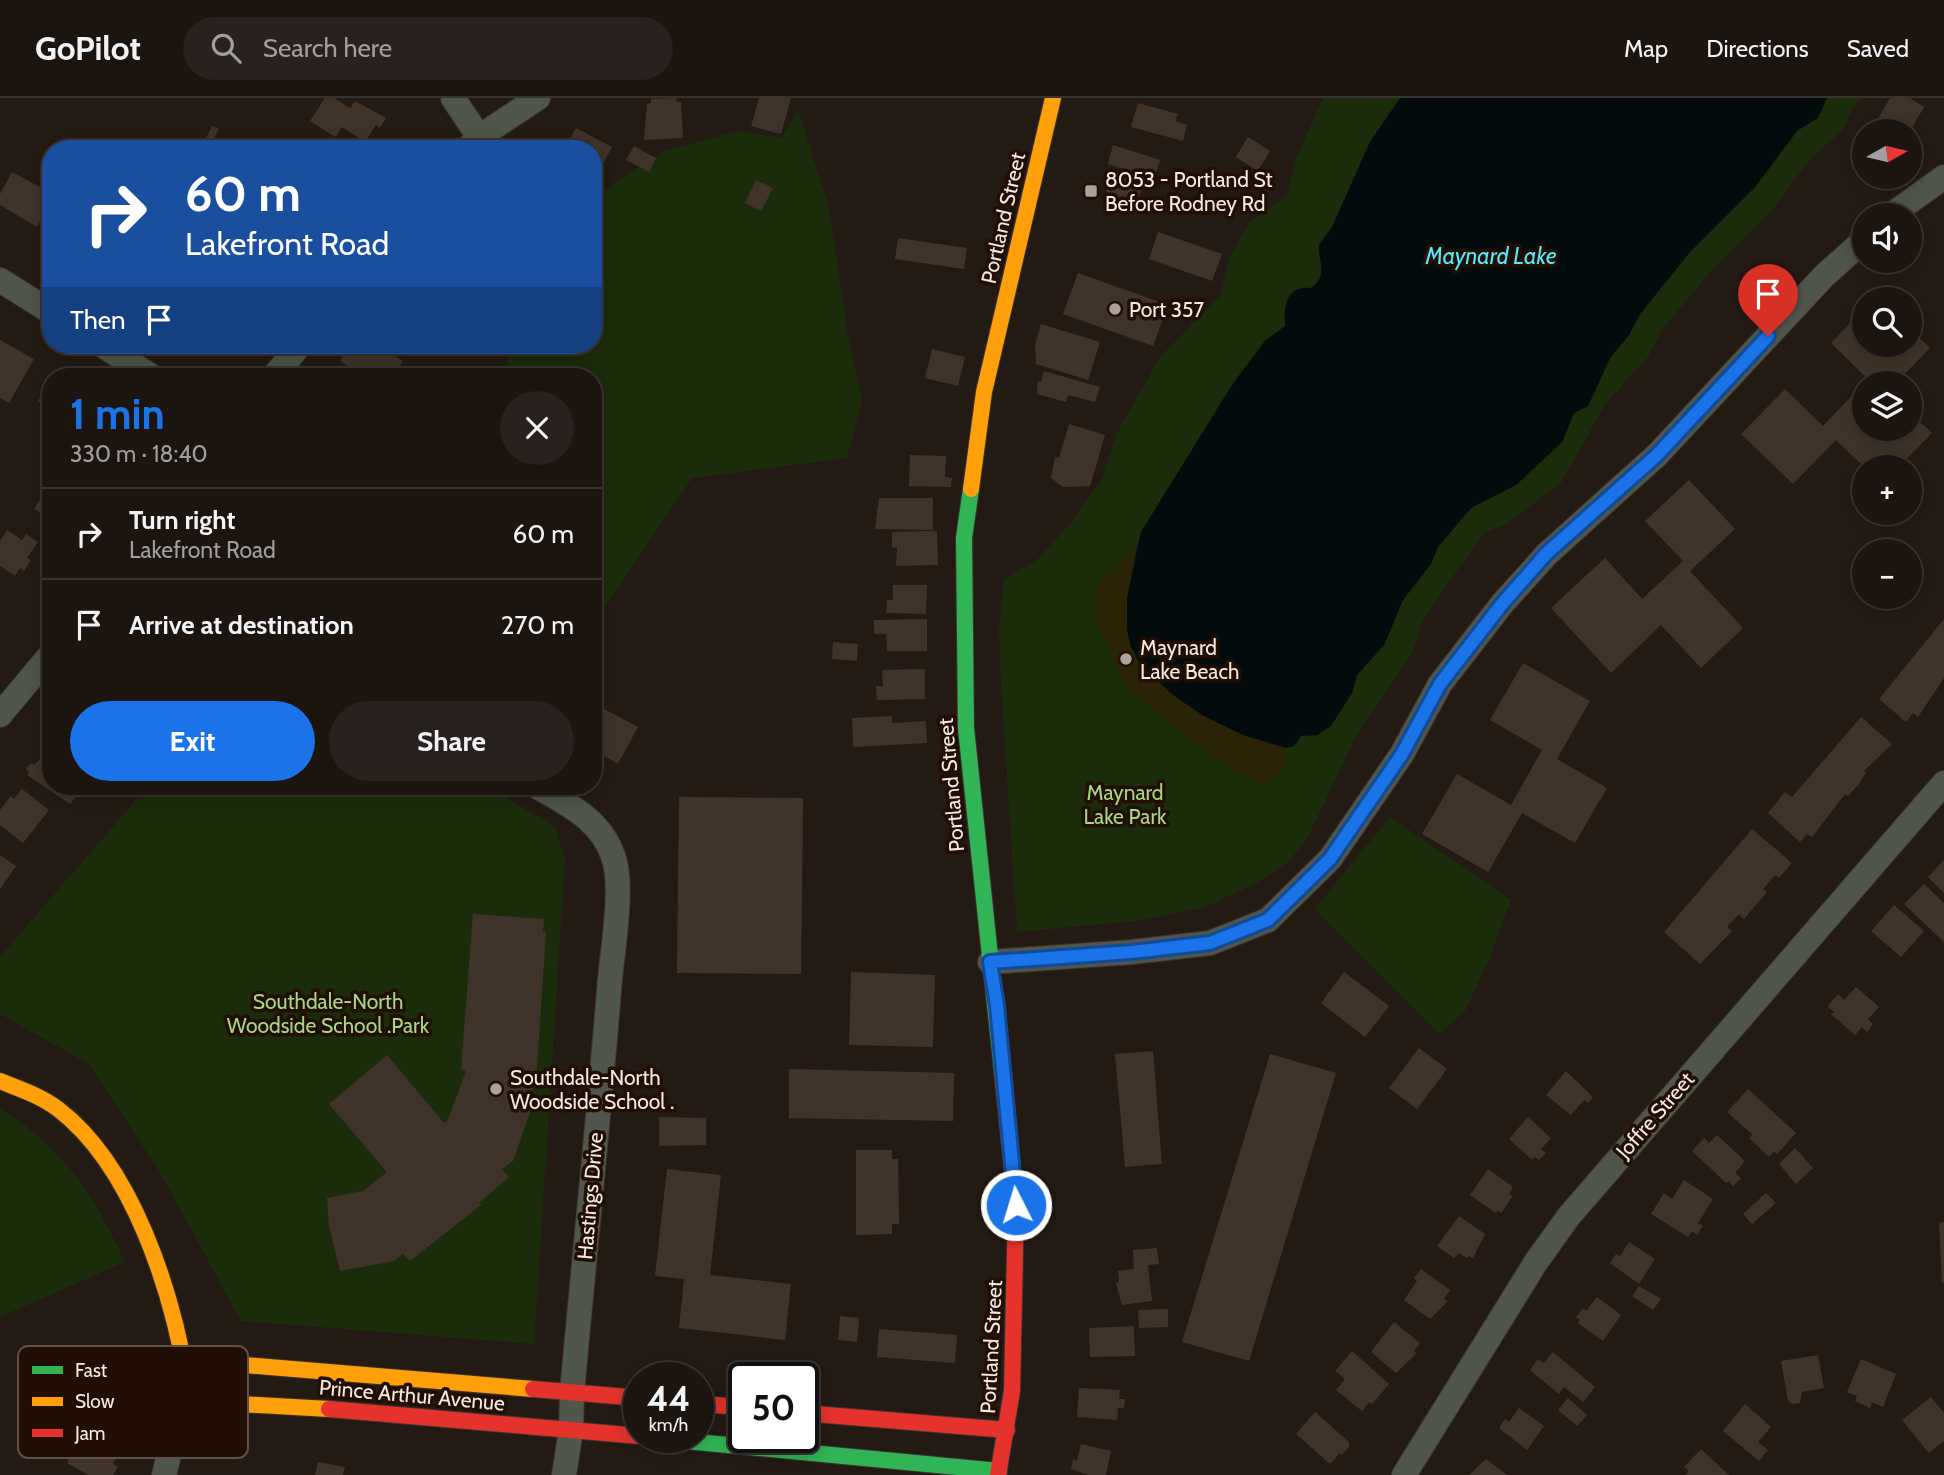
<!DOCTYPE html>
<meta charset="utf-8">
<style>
body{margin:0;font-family:Cabin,sans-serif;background:#28211d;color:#f1f3f6;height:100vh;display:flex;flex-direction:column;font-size:26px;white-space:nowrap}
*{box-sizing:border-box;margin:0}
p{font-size:23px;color:#a09e9e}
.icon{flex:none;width:38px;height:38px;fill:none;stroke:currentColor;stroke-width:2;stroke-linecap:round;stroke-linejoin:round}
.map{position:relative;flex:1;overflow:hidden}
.side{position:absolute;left:42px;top:270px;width:560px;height:427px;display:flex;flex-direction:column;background:#1b140f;border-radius:28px;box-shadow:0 4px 18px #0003,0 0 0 2px #39332f}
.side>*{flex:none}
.guide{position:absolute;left:42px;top:42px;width:560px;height:214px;border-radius:28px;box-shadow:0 4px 18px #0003,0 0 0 2px #39332f;background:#1a4fa0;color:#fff;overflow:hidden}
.needle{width:46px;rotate:82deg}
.tools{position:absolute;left:1852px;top:21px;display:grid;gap:14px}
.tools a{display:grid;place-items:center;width:70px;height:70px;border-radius:50%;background:#1b140f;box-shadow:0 4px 18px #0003,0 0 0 2px #39332f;font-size:35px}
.speed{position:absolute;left:623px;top:1264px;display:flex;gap:14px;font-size:35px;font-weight:700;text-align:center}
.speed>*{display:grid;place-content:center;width:91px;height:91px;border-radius:50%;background:#1b140f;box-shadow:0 4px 18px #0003,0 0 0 2px #39332f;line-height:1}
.speed small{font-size:18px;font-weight:400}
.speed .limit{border:4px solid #111;border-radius:10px;background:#fff;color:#111}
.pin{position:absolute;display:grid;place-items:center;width:60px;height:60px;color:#fff;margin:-72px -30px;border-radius:50% 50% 50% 0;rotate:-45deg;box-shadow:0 0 7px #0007}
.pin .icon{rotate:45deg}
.me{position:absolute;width:77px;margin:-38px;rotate:355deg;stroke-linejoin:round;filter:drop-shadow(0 0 5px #0008)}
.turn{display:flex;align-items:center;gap:24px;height:147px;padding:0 28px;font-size:32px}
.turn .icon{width:91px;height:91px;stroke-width:2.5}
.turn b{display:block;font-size:49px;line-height:60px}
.then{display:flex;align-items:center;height:66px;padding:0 28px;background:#0003;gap:14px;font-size:26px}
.round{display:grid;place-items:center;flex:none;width:74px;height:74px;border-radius:37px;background:#28211d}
.head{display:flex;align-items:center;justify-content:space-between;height:119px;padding:0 28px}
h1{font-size:42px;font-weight:700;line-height:52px;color:#1a73e8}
.cta{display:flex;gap:14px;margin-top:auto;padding:14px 28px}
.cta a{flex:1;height:80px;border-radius:42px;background:#1a73e8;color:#fff;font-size:28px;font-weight:700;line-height:80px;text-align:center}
.cta a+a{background:#28211d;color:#f1f3f6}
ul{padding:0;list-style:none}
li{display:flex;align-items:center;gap:21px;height:91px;padding:0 28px;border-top:2px solid #39332f}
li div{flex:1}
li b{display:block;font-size:26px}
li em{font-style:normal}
header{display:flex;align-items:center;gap:42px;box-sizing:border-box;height:98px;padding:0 35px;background:#1b140f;border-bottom:2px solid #39332f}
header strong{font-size:33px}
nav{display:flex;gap:38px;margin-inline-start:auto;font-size:24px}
.search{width:490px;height:63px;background:#28211d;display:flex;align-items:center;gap:18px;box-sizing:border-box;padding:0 24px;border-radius:38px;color:#a09e9e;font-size:26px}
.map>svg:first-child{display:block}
.green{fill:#1b2c0a}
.sand{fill:#2b2305}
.water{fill:#040b0c}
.building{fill:#40342a}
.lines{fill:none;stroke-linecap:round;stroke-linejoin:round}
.street-casing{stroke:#3c342e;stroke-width:26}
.fast-casing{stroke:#3c342e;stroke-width:18}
.slow-casing{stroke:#3c342e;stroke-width:18}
.jam-casing{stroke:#3c342e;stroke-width:18}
.street{stroke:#50564b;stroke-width:24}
.fast{stroke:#30b455;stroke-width:16}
.slow{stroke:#ff9f0a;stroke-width:16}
.jam{stroke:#e5322d;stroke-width:16}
.route-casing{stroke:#114b97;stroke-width:18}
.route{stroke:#1a73e8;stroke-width:12}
.poi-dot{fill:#ada199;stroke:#210f05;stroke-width:2.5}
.labels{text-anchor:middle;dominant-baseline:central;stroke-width:7;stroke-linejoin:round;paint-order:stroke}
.poi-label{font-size:21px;fill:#f7e9e1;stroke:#210f05;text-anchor:start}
.street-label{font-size:21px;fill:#f7e9e1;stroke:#210f05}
.park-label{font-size:21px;fill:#a6d883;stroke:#210f05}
.water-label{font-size:23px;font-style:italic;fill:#55e7fb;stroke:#210f05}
.key{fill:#210f05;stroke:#615047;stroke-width:2}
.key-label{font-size:19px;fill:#f7e9e1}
</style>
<header>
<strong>GoPilot</strong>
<div class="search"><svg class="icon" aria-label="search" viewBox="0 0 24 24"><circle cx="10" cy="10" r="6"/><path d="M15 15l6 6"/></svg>Search here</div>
<nav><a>Map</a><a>Directions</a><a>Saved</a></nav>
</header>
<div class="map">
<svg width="1944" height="1377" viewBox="0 0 1944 1377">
<rect width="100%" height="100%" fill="#241a14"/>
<g class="green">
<path d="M 1323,0 L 1400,0 L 1370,44 L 1332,129 L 1319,147 C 1318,164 1329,177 1311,191 C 1286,188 1284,207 1285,228 L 1265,243 L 1232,287 L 1141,434 L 1134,461 L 1296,646 L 1301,638 L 1317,637 L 1352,595 L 1357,577 L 1389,537 L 1403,502 L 1438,449 L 1471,410 L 1516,387 L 1562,344 L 1574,315 L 1588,308 L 1610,260 L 1629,237 L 1640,216 L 1690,154 L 1755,89 L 1797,33 L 1827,0 L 1862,0 L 1852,11 L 1843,32 L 1809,62 L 1774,110 L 1711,173 L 1662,232 L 1648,259 L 1606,305 L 1561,385 L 1508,425 L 1484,435 L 1424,519 L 1411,557 L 1358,634 L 1307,741 L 1289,763 L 1257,785 L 1203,810 L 1135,823 L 1017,834 L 1000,568 L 999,528 L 1004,481 L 1037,462 L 1069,427 L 1102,381 L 1117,335 L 1160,259 L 1220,198 L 1230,159 L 1249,125 L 1287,97 L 1296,61 Z"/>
<polygon points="798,12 829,109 847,233 862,302 847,360 692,380 593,527 593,278 505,278 510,247 593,247 593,98 665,53 738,33 782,40"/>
<polygon points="148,688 486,688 555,729 565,761 534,1246 241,1223 161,1076 89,966 0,916 0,859"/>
<polygon points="1390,719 1511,802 1489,861 1465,913 1439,936 1315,811"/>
<path d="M 0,1011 C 65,1050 93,1097 125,1164 L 0,1219 Z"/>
</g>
<path class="sand" d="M 1138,446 C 1130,476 1120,516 1130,547 C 1143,585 1204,621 1240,636 C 1255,642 1271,643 1286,650 L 1282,674 L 1264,686 L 1232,671 L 1196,646 L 1126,589 L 1096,521 L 1098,486 Z"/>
<path class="water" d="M 1400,0 L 1827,0 L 1818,20 L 1797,33 L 1755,89 L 1690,154 L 1640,216 L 1629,237 L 1610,260 L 1588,308 L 1574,315 L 1562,344 L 1516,387 L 1471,410 L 1438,449 L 1431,466 L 1403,502 L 1384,547 L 1357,577 L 1352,595 L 1331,628 L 1317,637 L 1301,638 L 1294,648 L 1286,650 L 1243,637 L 1202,617 L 1173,597 L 1141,567 L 1131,549 L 1127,532 L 1127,499 L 1141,434 L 1232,287 L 1265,243 L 1285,228 C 1284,207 1286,188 1311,190 C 1329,177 1318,164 1319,147 L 1332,129 L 1370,44 Z"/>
<g class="building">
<polygon points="325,0 334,0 350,10 355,3 386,20 380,30 376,27 365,44 342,29 335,39 310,23"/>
<polygon points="676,0 677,4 681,4 683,40 644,42 647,6 651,5 651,1"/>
<polygon points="759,0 791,0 781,36 751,28"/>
<polygon points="1890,0 1910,0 1924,9 1910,33 1871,33"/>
<polygon points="1138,5 1178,16 1175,23 1187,27 1183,43 1131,29"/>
<polygon points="212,28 219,31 210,47 204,44"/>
<polygon points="576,30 612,49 599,73 593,70 593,51 565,51"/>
<polygon points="1248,39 1270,53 1258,73 1236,59"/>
<polygon points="1113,47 1160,62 1154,81 1108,66"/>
<polygon points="634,48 656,60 649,74 626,62"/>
<polygon points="1113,73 1144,83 1135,112 1104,102"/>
<polygon points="12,74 51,95 51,103 37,129 0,107 0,96"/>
<polygon points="756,82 773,90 761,113 745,105"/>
<polygon points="1158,134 1222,156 1212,183 1149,161"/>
<polygon points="898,140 967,150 964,171 895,161"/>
<polygon points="1078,175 1168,207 1153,248 1063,216"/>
<polygon points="1864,211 1864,247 1909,247 1909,230 1930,250 1896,285 1864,285 1868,281 1831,245"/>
<polygon points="1041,226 1100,244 1088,282 1036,266 1035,247"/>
<polygon points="0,242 34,261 9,305 0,300"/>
<polygon points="348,247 378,247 403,263 393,278 386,278 370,268 362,278 340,263"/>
<polygon points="932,251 965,259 958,288 925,280"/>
<polygon points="1044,273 1100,289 1095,304 1068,297 1066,304 1037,296 1038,283 1041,284"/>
<polygon points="51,281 51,310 38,303"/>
<polygon points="1864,285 1864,331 1909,331 1909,314 1932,335 1899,369 1864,369 1836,342 1793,386 1741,336 1785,291 1823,328"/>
<polygon points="1069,326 1105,337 1090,388 1063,389 1051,380 1055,359 1059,360"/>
<polygon points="910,357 946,358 945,379 952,380 951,389 909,388"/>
<polygon points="1689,382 1735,431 1690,473 1743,530 1701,570 1661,527 1611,575 1551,510 1605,460 1642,501 1683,463 1645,423"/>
<polygon points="51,383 51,420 34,411"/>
<polygon points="879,400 933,400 933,432 875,431"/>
<polygon points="7,432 22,442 26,436 38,444 27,460 31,462 24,473 20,470 15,478 0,468 0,443"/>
<polygon points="934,433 937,434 938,467 896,468 897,449 892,450 892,434"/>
<polygon points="893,487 927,487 926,516 886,515 887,502 893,502"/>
<polygon points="927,521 927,553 887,553 886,536 874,536 874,522"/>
<polygon points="1944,521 1944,580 1918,619 1913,615 1906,624 1879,601"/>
<polygon points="833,544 858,546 857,563 832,561"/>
<polygon points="1523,565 1590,603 1557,661 1607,690 1575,745 1522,715 1488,774 1422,736 1457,676 1511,707 1542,652 1490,622"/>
<polygon points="925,571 925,601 877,602 876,588 883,588 882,572"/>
<polygon points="593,605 638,629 618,666 599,655 596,661 593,660"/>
<polygon points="892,618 892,625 926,623 927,645 853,649 852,620"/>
<polygon points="1861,619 1892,646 1864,673 1866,675 1858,687 1848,698 1845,696 1812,739 1807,736 1800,744 1768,715 1785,694 1792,699"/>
<polygon points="51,650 51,688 85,688 70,706 27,677 29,674 26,671 31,665 34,667"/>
<polygon points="22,691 49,712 23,745 0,727 0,712 11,698 14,701"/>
<polygon points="679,699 803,700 801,876 677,875"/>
<polygon points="1752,731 1792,765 1779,780 1775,777 1763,791 1767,794 1744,821 1739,816 1727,829 1732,833 1700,866 1664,834"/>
<polygon points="0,757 16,768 0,791"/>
<polygon points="1944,762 1944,795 1928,779"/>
<polygon points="1924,786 1944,805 1944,844 1904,806"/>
<polygon points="1894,807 1924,833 1901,859 1871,833"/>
<polygon points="473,816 544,821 543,834 546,834 536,984 533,984 532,998 535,1000 513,1063 502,1071 509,1079 479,1105 481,1107 410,1163 403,1156 394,1163 340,1173 329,1128 327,1100 363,1093 387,1074 329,1006 387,957 444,1025 448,1022 466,973 461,972"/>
<polygon points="851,874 935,877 933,949 849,947"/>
<polygon points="1344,874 1389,908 1365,939 1321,905"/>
<polygon points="1856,889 1879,909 1868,921 1873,926 1867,934 1862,929 1855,937 1831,916 1834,914 1828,908 1838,896 1844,902"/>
<polygon points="1419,950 1447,971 1417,1011 1389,990"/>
<polygon points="1153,953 1162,1066 1125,1069 1115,956"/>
<polygon points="1270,956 1336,975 1249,1263 1182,1244"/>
<polygon points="789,971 954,975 953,1023 789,1020"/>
<polygon points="1566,973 1593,999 1588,1005 1584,1002 1571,1017 1546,997"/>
<polygon points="1748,991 1796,1035 1777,1056 1774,1053 1769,1059 1749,1040 1753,1037 1727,1014"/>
<polygon points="659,1019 706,1020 706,1047 659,1048"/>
<polygon points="1528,1019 1551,1040 1541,1051 1546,1055 1539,1062 1535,1059 1532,1062 1509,1041"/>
<polygon points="1717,1037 1745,1063 1735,1075 1741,1080 1733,1088 1729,1083 1726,1085 1692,1053 1704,1040 1709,1045"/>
<polygon points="1795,1050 1813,1070 1796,1086 1779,1066"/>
<polygon points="856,1052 892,1052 892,1061 898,1061 899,1126 892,1126 892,1136 856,1137"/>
<polygon points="667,1071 721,1077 710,1177 791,1186 785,1242 679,1230 684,1181 655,1178"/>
<polygon points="1488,1071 1513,1089 1509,1096 1513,1098 1501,1115 1498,1112 1496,1115 1470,1097"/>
<polygon points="1684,1082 1713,1101 1698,1125 1703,1128 1697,1137 1692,1133 1688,1139 1651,1116 1664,1095 1672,1101"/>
<polygon points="1766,1095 1776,1105 1752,1126 1743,1116"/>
<polygon points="1459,1118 1485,1136 1473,1160 1469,1158 1467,1160 1459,1155 1454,1160 1437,1148"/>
<polygon points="1944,1124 1944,1185 1942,1185 1939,1125"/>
<polygon points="1629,1144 1655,1161 1639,1186 1610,1165 1616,1156 1620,1158"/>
<polygon points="1157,1150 1159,1166 1148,1167 1152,1203 1122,1207 1116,1185 1119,1184 1118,1173 1134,1171 1133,1152"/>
<polygon points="1421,1171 1450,1192 1444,1201 1448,1203 1430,1221 1404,1202 1417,1183 1414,1180"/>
<polygon points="1639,1188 1661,1201 1653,1212 1632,1198"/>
<polygon points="1597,1199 1621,1217 1603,1243 1578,1225 1580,1222 1576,1219 1583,1210 1586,1213"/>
<polygon points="1168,1211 1168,1229 1139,1230 1138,1212"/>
<polygon points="840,1218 859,1220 857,1244 838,1242"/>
<polygon points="1394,1224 1420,1245 1414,1253 1417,1255 1396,1275 1371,1254"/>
<polygon points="1134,1228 1135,1258 1090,1259 1089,1230"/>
<polygon points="879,1231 957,1237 955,1265 877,1259"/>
<polygon points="1352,1253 1389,1286 1372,1306 1369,1304 1362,1313 1336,1292 1345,1281 1335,1273"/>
<polygon points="1553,1254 1595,1289 1583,1304 1564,1289 1559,1296 1530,1272 1538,1261 1544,1265"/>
<polygon points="1818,1257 1824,1290 1802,1294 1800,1305 1793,1306 1788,1303 1781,1263"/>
<polygon points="1861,1261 1896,1276 1883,1309 1872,1304 1870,1310 1855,1303 1857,1298 1847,1294"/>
<polygon points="1079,1290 1120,1292 1119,1301 1125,1301 1124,1310 1118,1310 1117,1322 1077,1319"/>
<polygon points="1931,1299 1944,1315 1944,1343 1929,1355 1902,1322"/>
<polygon points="1568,1300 1587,1317 1577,1328 1558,1312"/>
<polygon points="1745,1306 1771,1329 1758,1344 1768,1352 1759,1363 1723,1333"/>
<polygon points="1519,1310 1544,1328 1527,1352 1499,1330 1505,1321 1509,1324"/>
<polygon points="1315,1314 1349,1344 1349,1349 1342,1357 1340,1355 1330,1366 1296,1336"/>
<polygon points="80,1336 118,1356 113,1366 118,1369 113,1377 88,1377 67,1365"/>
<polygon points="1081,1346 1111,1353 1106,1377 1088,1377 1071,1371 1073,1361 1077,1363"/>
<polygon points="1701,1351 1729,1377 1685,1377 1689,1373 1684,1369"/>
<polygon points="1486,1361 1507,1377 1469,1377"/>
<polygon points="318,1364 345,1369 343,1377 315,1377"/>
</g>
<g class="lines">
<g class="street-casing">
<g id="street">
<polyline points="453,0 479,39"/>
<polyline points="467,51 479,39 538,0"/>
<polyline points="1891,117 1944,79"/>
<polyline points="0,182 51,214"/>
<polyline points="102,247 151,278"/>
<polyline points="274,278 300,247"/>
<polyline points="0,617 51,556"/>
<path d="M 536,688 C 569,707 602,722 614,761 C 624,790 611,861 609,893 C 598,1027 584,1161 572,1295 L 571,1332 L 564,1377"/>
<polyline points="990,864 1132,854 1210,845 1268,822 1330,761 1402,656 1440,586 1502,506 1547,456 1657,357 1824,178 1864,142"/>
<polyline points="164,1377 187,1283"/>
<polyline points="1404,1377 1536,1164 1569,1118 1944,685"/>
</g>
</g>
<g class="fast-casing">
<g id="fast">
<polyline points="971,391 964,440 966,630 1003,982"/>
<polyline points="644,1339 999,1373"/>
</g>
</g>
<g class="slow-casing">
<g id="slow">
<polyline points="971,391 984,294 1053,0"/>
<path d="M 0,983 C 20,991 41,998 58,1011 C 133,1068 172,1194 187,1283 L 222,1305 L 329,1311"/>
<polyline points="187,1283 208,1270 233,1266 533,1291"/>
</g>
</g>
<g class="jam-casing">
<g id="jam">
<polyline points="533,1291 639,1300"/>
<polyline points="698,1306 744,1309"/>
<polyline points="329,1311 639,1338"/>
<polyline points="803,1315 1007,1332"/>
<polyline points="998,1377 1012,1293 1016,1107 1003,982"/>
</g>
</g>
<use href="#street" class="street"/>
<use href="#fast" class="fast"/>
<use href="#slow" class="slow"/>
<use href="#jam" class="jam"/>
</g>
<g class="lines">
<g class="route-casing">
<polyline id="route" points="1016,1107 997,908 990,864 1132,854 1210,845 1268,822 1330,761 1402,656 1440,586 1502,506 1546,456 1657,357 1768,238"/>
</g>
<use href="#route" class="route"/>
</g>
<g class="poi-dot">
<rect x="1084" y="86" width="14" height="14" rx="3.5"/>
<circle cx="1115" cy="211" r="7"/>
<circle cx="1126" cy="561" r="7"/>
<circle cx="496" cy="991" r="7"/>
</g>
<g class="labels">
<g class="poi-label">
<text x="1105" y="81">8053 - Portland St<tspan x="1105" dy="24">Before Rodney Rd</tspan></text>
<text x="1129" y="211">Port 357</text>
<text x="1140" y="549">Maynard<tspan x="1140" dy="24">Lake Beach</tspan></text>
<text x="510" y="979">Southdale-North<tspan x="510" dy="24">Woodside School .</tspan></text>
</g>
<g class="street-label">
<text transform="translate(1003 120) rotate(-77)">Portland Street</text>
<text transform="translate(951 687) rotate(-95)">Portland Street</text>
<text transform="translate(1655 1017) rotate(-49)">Joffre Street</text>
<text transform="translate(590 1098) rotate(-85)">Hastings Drive</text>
<text transform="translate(991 1249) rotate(-87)">Portland Street</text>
<text transform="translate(412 1297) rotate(5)">Prince Arthur Avenue</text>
</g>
<g class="park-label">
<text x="1125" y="694">Maynard<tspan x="1125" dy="24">Lake Park</tspan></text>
<text x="328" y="903">Southdale-North<tspan x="328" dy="24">Woodside School .Park</tspan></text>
</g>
<g class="water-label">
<text x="1491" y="158">Maynard Lake</text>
</g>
</g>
<rect x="18" y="1248" width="230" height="112" rx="10" class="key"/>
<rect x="32" y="1268" width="31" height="8" fill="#30b455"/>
<rect x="32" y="1299" width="31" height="9" fill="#ff9f0a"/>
<rect x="32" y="1331" width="31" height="8" fill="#e5322d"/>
<g class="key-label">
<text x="75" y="1279">Fast</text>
<text x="75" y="1310">Slow</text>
<text x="75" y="1342">Jam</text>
</g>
</svg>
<div class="tools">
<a><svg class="needle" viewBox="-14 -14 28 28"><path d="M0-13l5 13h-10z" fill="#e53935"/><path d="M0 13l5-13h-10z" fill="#a09e9e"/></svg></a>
<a><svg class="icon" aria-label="sound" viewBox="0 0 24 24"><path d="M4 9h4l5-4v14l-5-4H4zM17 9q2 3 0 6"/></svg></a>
<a><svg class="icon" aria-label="search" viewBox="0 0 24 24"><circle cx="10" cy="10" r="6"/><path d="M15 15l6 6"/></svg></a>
<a><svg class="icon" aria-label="layers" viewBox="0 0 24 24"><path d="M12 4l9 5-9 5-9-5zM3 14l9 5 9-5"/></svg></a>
<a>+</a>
<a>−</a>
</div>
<div class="speed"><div>44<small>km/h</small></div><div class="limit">50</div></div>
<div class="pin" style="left:1768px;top:238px;background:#d93025"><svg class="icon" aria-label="arrive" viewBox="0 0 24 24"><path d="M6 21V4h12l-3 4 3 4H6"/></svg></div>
<svg class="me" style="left:1016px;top:1107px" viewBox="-20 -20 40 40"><circle r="17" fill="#1a73e8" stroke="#fff" stroke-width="3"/><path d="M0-11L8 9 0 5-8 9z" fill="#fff"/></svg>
<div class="guide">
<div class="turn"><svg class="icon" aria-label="right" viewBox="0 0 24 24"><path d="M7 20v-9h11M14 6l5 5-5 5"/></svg><div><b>60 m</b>Lakefront Road</div></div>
<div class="then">Then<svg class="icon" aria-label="arrive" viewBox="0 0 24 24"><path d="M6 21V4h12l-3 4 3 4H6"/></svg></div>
</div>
<section class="side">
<div class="head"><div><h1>1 min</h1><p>330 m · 18:40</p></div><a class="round"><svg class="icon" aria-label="close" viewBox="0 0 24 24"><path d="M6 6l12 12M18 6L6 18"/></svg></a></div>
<ul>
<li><svg class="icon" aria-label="right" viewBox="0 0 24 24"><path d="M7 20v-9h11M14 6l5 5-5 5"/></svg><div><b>Turn right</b><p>Lakefront Road</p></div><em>60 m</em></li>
<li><svg class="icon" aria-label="arrive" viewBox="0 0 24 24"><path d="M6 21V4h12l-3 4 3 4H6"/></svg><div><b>Arrive at destination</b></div><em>270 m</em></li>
</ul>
<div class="cta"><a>Exit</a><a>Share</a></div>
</section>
</div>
